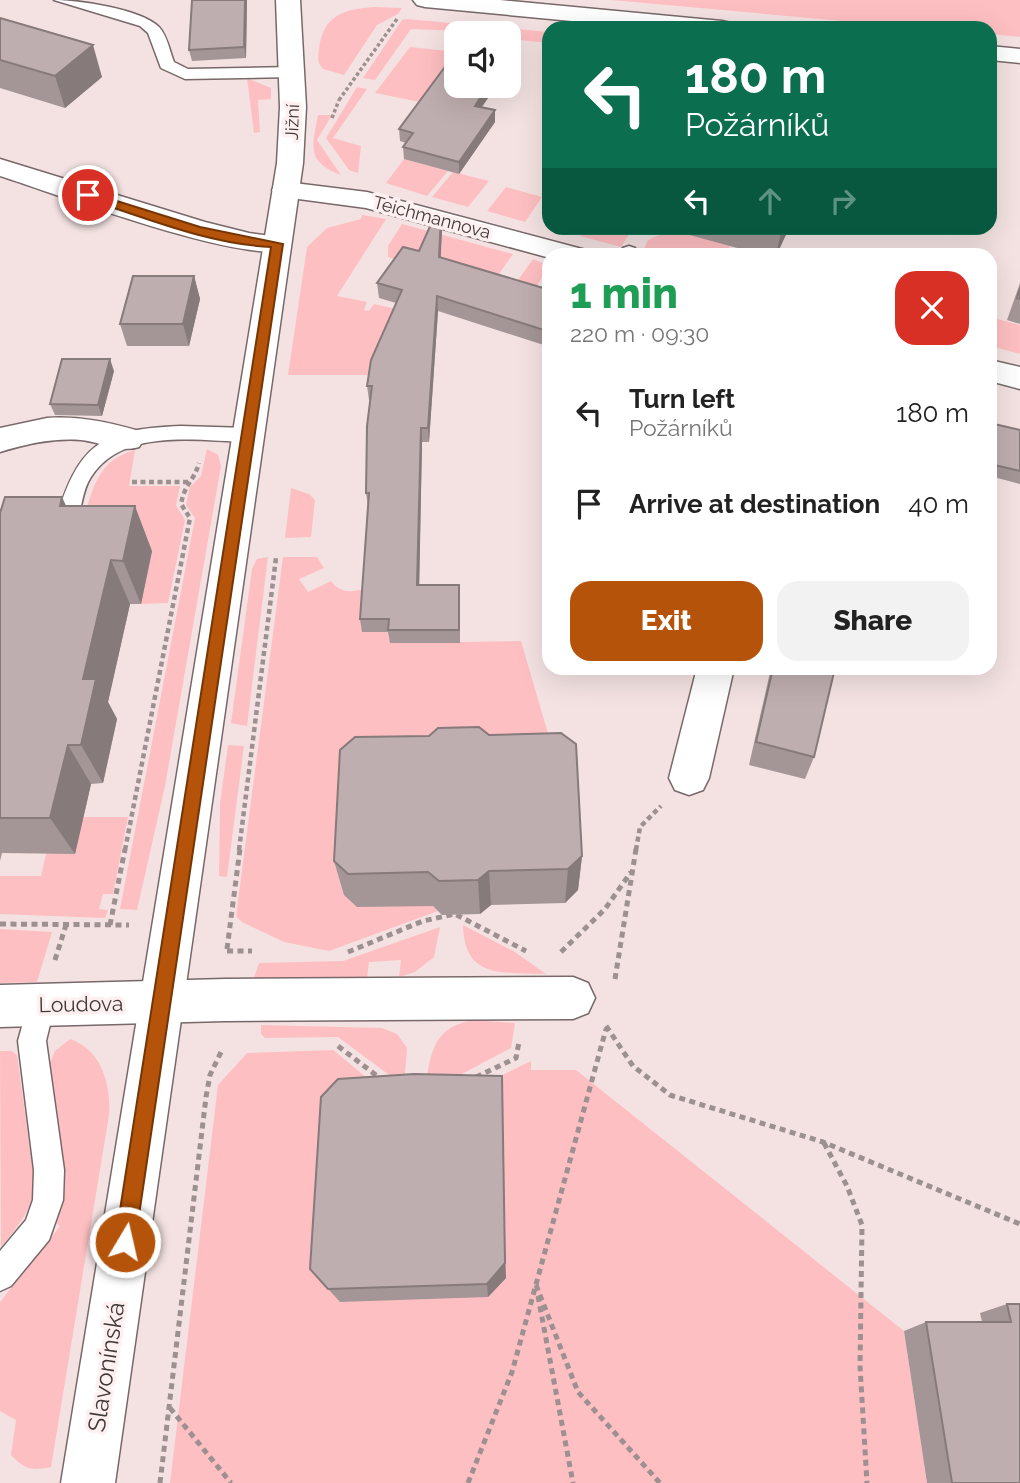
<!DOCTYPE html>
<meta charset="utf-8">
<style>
body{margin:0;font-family:Raleway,sans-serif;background:#f2f2f2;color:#222;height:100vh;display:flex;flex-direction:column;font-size:26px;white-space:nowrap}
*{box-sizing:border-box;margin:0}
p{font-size:23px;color:#767676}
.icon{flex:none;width:38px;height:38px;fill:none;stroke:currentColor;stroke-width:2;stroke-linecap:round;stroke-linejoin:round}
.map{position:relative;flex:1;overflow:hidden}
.side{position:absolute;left:542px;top:248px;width:455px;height:427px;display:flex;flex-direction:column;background:#fff;border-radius:21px;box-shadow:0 7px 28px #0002}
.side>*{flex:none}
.banner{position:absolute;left:542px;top:21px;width:455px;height:214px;border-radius:21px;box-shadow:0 7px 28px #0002;background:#0b6e4f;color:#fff;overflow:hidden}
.tools{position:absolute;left:444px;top:21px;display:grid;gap:14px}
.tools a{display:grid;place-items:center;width:77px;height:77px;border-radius:14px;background:#fff;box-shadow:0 7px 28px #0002;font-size:35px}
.pin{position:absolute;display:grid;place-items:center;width:60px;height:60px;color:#fff;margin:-30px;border:4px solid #fff;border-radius:50%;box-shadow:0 2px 7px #0007}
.me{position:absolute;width:77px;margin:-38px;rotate:9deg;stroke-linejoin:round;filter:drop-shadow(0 0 5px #0008)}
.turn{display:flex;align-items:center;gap:24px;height:147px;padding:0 28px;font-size:32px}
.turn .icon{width:91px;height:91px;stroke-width:2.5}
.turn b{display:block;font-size:49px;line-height:60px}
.lanes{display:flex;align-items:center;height:66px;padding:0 28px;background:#0003;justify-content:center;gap:35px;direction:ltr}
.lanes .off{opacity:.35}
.round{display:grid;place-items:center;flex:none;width:74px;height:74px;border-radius:21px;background:#f2f2f2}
.headline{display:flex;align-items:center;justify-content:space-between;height:119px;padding:0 28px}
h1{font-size:42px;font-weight:800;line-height:52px;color:#1e9e55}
.primary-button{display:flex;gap:14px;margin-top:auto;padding:14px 28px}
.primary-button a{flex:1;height:80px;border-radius:21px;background:#b45309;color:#fff;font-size:28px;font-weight:800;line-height:80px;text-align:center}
.primary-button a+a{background:#f2f2f2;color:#222}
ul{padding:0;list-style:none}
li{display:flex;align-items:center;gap:21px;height:91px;padding:0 28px}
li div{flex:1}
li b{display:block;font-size:26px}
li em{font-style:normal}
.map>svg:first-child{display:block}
.green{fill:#febfc2}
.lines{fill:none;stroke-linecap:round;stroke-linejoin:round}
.lane-casing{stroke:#786869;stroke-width:3}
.street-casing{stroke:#786869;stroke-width:3}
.secondary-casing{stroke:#786869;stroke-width:3}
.path-far2{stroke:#9d9090;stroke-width:3.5;stroke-dasharray:3.5 2.5;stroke-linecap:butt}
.path-far1{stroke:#9d9090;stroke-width:4.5;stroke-dasharray:5 3.5;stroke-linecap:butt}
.path{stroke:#9d9090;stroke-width:5;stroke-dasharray:6 4.5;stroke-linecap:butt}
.lane{fill:#fff;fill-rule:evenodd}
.street{fill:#fff;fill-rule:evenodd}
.secondary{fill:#fff;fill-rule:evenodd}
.wall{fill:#a49696}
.shaded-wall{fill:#867a7a}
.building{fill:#bfaeaf;stroke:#867a7a;stroke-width:2}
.route{fill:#b45309;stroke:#753606;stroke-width:2}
.labels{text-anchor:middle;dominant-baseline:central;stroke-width:7;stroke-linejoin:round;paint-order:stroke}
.far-street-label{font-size:18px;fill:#413a3a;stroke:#fef0f0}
.street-label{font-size:21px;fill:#413a3a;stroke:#fef0f0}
.near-street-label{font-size:24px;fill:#413a3a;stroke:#fef0f0}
</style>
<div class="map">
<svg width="1020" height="1483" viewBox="0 0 1020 1483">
<rect width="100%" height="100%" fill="#f4e2e2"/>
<g class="green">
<polygon points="611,0 1020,0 1020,37 991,34 990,28 920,28"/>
<path d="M 374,7 L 402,8 L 398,14 L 377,25 L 344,75 L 323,69 C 317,63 318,57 319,49 C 323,15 344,9 374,7 Z"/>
<polygon points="407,19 549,32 549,43 509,39 509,33 411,29 375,80 363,78 402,20"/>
<polygon points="410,47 457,52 457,68 420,102 375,93"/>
<polygon points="247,78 271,88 271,99 258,100 260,132 254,133"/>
<polygon points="357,87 367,89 333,138 361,146 358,173 349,170 326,138"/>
<path d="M 318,115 L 332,115 L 317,140 L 341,175 C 306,162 312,146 318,115 Z"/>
<polygon points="404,159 448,171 427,196 386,183"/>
<polygon points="453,172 489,181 468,207 432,197"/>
<polygon points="506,187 542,197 525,222 487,211"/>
<polygon points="362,215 386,219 337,296 367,302 364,310 369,311 374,304 401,310 373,375 288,375 307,247 327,228 361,219"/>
<polygon points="402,224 513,254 490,287 388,257 388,246"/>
<polygon points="585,228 633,228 621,247 580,236"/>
<polygon points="670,230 730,245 728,252 741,255 652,256 642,253 648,240"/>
<polygon points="533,259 549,266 529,299 509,293"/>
<polygon points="990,317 1020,325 1020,354 991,346"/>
<polygon points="207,449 218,455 221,466 165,786 137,910 120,909 195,518 186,505 190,487 201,476"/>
<path d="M 135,450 L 129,486 L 180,486 L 176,505 L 185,520 L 168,603 L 141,604 L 83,523 C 92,490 97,460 135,450 Z"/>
<polygon points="291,488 309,494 315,500 311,537 285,538"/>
<polygon points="268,557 247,726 231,723 252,569 257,559"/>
<path d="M 283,557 L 317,557 L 324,568 L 299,579 L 308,592 L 331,581 C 341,594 351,592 365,589 L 391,632 L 390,643 L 521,641 L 559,771 L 433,906 L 438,911 L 329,951 L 284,942 L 242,922 L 236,916 Z"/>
<polygon points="228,745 244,746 227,877 219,876 220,804"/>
<polygon points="83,817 128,817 113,894 103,894 99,909 108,910 105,918 0,914 0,876 41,876 46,854"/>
<path d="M 463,925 L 515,952 L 546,974 C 504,972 464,980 463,925 Z"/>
<polygon points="440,927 434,957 415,972 399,977 401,960 369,962 367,979 254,978 259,963 343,961"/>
<polygon points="0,929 52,932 37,982 0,983"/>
<path d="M 474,1020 L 515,1023 L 511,1048 L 424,1094 C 431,1057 430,1027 474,1020 Z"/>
<polygon points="261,1025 382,1028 397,1034 407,1048 404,1086 338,1037 265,1038 261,1034"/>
<path d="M 70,1039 C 102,1050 111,1085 109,1115 L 51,1467 C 32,1471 25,1470 11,1455 L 16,1420 L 0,1411 L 0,1302 L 60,1226 L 55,1222 L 48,1067 L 55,1051 Z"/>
<polygon points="333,1050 395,1101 506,1277 502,1117 452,1100 531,1061 531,1070 576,1070 904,1331 927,1483 170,1483 218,1085 247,1053"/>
<path d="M 0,1051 L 12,1051 L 17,1055 L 35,1186 C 31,1212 17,1227 1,1247 Z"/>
</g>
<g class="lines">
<g class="lane-casing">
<g id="lane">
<path d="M 54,0 C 78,0 141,9 159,27 C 167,35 170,52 174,62 L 188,69 L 292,67 L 300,72 L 292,77 L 185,79 L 161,68 L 148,33 L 140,26 Z"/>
<polygon points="629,246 635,248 636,256 618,256 623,248"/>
<path d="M 181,426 L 248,428 L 255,430 L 258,435 L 255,440 L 248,442 C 198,441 123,427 91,477 C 81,492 82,513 74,529 L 58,529 L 55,523 C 78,445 99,429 181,426 Z"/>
<polygon points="41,991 51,994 55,1004 46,1041 64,1170 63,1200 49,1240 11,1286 0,1291 0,1251 26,1220 33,1200 34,1170 18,1041 31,994"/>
</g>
</g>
<g class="street-casing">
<g id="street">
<path d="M 0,159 L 205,222 L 249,233 L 287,238 L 291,244 L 287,250 C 238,263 57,194 0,176 Z"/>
<polygon points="286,182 367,192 586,250 590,256 550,256 550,258 366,208 276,196 272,190 276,184"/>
<polygon points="990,360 1020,367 1020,389 990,381"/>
<path d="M 47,418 C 80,416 108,422 139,431 L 144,439 L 139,447 C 121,453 100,442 81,440 C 52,438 27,444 0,452 L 0,428 Z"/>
<polygon points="697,668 734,668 709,778 703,790 689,795 675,790 669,778"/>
<polygon points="573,977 588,983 595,998 588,1013 573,1019 225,1021 0,1027 0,985 225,979"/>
</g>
</g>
<g class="secondary-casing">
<g id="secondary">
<polygon points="276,0 300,0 306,107 303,163 115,1483 61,1483 277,163 280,107"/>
<polygon points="413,0 500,0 722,21 731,23 734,28 646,28 425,7 417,5"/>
<polygon points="990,46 1020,49 1020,63 990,60"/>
</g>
</g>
<g class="path-far2">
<polyline points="339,100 397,19"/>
<polyline points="332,118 339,100"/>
</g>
<g class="path-far1">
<polyline points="132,482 188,482"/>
<path d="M 125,850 L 190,518 L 181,504 C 185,483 194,481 199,463"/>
<polyline points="239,850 276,558"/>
<polyline points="636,850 640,827 661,806"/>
</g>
<g class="path">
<polyline points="0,924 129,925"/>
<polyline points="110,925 125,849"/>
<polyline points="227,949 240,849"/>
<polyline points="227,951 252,951"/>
<polyline points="348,952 423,921 455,914 526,951"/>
<polyline points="561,952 605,909 631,872"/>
<polyline points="55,960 66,925"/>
<polyline points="615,979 636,849"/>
<polyline points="606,1026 633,1066 670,1095 823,1142 1020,1224"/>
<polyline points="338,1046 381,1079"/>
<polyline points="476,1077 516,1058 519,1042"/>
<polyline points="824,1143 847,1186 862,1225 860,1366 867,1483"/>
<polyline points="536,1285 578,1392 660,1483"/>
<polyline points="538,1296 573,1483"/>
<polyline points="170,1408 231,1483"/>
<polyline points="160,1483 206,1097 210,1075 222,1050"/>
<polyline points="468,1483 512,1372 606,1029"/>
</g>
<use href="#lane" class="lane"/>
<use href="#street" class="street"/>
<use href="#secondary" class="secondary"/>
</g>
<g class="wall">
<polygon points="247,0 246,58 192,61 189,50"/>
<polygon points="0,18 102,77 65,108 0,88"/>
<polygon points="496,86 482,107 495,110 495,122 459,174 404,159 403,147 406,143 400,141 399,129"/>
<polygon points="441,216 442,231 440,257 550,290 550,347 438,311 429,442 422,442 419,585 460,598 460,643 390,643 388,632 362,632 360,619 368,505 366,493 370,400 369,400 367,386 396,303 379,298 377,283 419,251"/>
<polygon points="671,228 789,228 776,256 767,256 671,230"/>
<polygon points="194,276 200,299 189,346 127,346 120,324"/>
<polygon points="1020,283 1020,324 1007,320"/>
<polygon points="114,371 102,416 55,415 50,404"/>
<polygon points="990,423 1020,430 1020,484 990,476"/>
<polygon points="66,506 152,551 141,604 130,604 108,702 117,719 103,783 91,784 75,854 2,853 0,861 0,513"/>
<polygon points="771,668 835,668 814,757 805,779 749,765"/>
<polygon points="582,856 578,890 565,903 491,905 480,914 442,915 433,906 357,907 344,895 334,861"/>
<polygon points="502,1076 506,1278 488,1297 340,1302 310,1269"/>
<polygon points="1007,1304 1020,1304 1020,1483 927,1483 904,1331 926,1322 982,1322 980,1313"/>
</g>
<g class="shaded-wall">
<polygon points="245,0 247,0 246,58 244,47"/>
<polygon points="93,45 102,77 65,108 55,76"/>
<polygon points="488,86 496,86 475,117 475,106"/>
<polygon points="495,110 495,122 459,174 459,162"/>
<polygon points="441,216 442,231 440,272 439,257"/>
<polygon points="782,228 789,228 776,256"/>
<polygon points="194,276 200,299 189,346 183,324"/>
<polygon points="437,296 438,311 429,442 428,428"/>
<polygon points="110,359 114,371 102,416 98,405"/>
<polygon points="421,428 422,442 419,598 417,585"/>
<polygon points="62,497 83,542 60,506"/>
<polygon points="135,506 152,551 141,604 123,561"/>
<polygon points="111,560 130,604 108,702 117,719 103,783 81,745 83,679"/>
<polygon points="68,745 91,784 75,854 50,818"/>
<polygon points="582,856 578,890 565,903 568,869"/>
<polygon points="489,871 491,905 480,914 478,880"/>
<polygon points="505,1263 506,1278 488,1297 487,1284"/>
</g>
<g class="building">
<polygon points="192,0 245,0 244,47 189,50"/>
<polygon points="0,18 93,45 55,76 0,60"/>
<polygon points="450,60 457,61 457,86 488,86 475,106 495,110 459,162 403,147 413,133 399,129"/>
<polygon points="435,215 441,216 439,257 550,290 550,332 437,296 428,428 421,428 417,585 459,585 459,630 388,630 389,619 360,619 369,493 366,493 367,426 372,386 367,386 371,360 402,290 377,283 403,247 419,251"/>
<polygon points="133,276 194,276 183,324 120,324"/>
<polygon points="1020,288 1020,299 1017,298"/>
<polygon points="62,359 110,359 98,405 50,404"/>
<polygon points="990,423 1020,430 1020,471 990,464"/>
<polygon points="5,497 62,497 60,506 135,506 123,561 111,560 83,679 96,679 81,745 68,745 50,818 0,818 0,513"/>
<polygon points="773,668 835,668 814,757 756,742"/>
<polygon points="479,727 489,735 561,733 576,744 582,856 568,869 489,871 478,880 439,881 428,872 348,874 334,861 340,750 355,737 429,736 438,728"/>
<polygon points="414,1074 502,1076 505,1263 487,1284 328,1289 310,1269 321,1097 338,1079"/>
<polygon points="1007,1304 1020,1304 1020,1483 952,1483 926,1322 1011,1322"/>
</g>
<path class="route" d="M 88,192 L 200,227 L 283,244 L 135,1242 L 132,1250 L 125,1253 L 118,1250 L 115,1242 L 271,247 C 207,244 144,217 84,198 L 84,193 Z"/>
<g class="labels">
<g class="far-street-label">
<text transform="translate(292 122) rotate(-88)">Jižní</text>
<text transform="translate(432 217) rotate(15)">Teichmannova</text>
</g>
<g class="street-label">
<text transform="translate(81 1004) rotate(-1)">Loudova</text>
</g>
<g class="near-street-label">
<text transform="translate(106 1367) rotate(-81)">Slavonínská</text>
</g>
</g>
</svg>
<div class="tools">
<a><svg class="icon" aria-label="sound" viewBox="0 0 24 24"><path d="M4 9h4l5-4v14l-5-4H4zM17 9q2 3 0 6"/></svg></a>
</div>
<div class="pin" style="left:88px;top:195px;background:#d93025"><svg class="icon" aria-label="arrive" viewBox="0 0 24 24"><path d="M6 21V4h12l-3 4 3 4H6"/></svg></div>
<svg class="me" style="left:125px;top:1242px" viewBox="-20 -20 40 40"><circle r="17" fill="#b45309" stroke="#fff" stroke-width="3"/><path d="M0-11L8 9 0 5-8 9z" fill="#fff"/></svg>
<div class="banner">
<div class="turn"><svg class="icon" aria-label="left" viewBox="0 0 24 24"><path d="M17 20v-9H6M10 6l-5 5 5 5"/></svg><div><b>180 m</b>Požárníků</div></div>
<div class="lanes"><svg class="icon" aria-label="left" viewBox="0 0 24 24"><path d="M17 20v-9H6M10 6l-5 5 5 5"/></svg><svg class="icon off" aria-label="ahead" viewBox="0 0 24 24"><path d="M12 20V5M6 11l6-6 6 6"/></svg><svg class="icon off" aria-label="right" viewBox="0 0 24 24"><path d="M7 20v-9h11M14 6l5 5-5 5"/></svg></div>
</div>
<section class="side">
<div class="headline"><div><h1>1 min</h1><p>220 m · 09:30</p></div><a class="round" style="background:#d93025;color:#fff"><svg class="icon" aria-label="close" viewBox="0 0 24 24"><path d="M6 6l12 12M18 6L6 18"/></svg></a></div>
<ul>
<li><svg class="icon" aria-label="left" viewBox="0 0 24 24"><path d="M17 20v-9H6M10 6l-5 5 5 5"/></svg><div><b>Turn left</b><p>Požárníků</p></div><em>180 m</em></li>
<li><svg class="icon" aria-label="arrive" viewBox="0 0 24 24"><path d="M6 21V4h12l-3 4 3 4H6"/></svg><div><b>Arrive at destination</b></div><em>40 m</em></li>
</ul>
<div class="primary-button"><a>Exit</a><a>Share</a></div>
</section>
</div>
